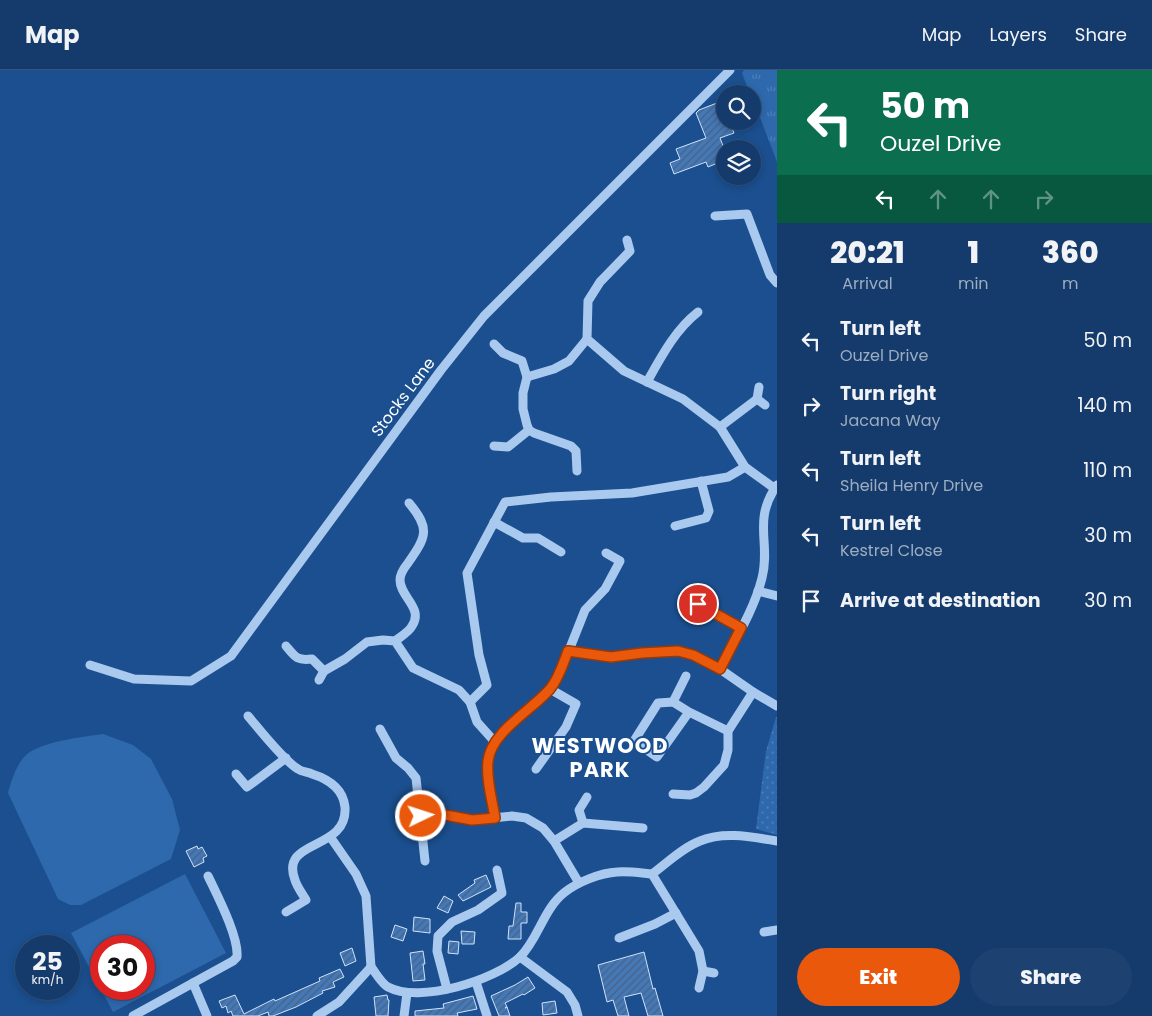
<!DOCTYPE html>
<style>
body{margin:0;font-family:Poppins,sans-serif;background:#1d4271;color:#f1f3f6;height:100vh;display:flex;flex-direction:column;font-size:19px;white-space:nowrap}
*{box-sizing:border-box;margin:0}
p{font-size:16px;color:#9dadc1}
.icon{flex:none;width:28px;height:28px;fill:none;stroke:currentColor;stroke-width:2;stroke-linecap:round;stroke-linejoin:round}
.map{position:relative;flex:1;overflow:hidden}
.details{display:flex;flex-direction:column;background:#143b6b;width:375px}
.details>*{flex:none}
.guide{background:#0b6e4f;color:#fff;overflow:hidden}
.tools{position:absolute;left:716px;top:15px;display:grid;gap:10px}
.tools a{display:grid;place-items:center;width:45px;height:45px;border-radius:50%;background:#143b6b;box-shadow:0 2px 8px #0003,0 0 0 1px #33557e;font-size:25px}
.speed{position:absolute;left:15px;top:865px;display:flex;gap:10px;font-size:25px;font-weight:700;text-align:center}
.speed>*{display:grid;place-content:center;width:65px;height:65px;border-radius:50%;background:#143b6b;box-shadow:0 2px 8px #0003,0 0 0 1px #33557e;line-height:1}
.speed small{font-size:12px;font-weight:400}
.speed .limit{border:8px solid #d22;background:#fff;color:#111}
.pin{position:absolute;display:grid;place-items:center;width:42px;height:42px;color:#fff;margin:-21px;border:2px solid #fff;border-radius:50%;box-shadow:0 1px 5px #0007}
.me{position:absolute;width:55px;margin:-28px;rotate:86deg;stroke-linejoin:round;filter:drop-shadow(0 0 4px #0008)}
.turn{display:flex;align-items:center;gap:18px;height:105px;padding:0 20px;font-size:22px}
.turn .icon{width:65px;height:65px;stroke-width:2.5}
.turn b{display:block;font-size:35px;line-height:42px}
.lanes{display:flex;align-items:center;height:48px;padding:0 20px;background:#0003;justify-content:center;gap:25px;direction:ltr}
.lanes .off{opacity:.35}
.eta{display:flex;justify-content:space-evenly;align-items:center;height:85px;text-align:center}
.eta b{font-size:30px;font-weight:800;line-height:35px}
.button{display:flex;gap:10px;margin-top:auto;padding:10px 20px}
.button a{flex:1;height:58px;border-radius:30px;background:#ea580c;color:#fff;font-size:20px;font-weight:800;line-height:58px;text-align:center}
.button a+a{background:#1d4271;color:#f1f3f6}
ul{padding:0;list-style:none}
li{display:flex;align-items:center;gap:15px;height:65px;padding:0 20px}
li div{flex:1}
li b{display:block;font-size:19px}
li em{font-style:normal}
header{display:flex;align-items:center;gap:30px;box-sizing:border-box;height:70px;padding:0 25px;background:#143b6b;border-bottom:1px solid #33557e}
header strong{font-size:24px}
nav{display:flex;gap:28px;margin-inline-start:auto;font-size:18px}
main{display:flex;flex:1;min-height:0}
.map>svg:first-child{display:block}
.grass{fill:url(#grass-dots)}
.park{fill:url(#park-tufts)}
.garden{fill:#2e69ad;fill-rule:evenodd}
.building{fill:url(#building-hatch);stroke:#cfe3fa}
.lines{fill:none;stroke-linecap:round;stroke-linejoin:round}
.minor{stroke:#a9c9ee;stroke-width:9}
.route-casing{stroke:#983908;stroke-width:12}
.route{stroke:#ea580c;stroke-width:9}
.labels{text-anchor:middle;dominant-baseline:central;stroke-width:4;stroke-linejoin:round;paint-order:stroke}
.street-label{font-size:16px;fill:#fff;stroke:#1b4f8f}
.district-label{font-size:21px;font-weight:bold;letter-spacing:1px;fill:#fff;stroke:#1b4f8f}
</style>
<header>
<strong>Map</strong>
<nav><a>Map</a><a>Layers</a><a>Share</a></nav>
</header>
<main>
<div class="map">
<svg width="777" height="946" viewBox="0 0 777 946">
<defs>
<pattern id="grass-dots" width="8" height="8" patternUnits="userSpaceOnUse" patternTransform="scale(1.25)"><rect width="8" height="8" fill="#2e69ad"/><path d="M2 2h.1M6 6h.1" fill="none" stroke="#4d80b9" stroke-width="1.8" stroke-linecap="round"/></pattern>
<pattern id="park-tufts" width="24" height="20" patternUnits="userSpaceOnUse" patternTransform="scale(1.25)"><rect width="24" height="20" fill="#2e69ad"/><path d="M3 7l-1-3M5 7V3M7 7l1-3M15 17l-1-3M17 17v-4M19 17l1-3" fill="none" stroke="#4d80b9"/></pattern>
<pattern id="building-hatch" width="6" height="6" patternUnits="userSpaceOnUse" patternTransform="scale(1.25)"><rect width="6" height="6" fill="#4478b7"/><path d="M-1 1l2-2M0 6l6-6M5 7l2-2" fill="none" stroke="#486282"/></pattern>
</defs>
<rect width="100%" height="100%" fill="#1b4f8f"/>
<polygon class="grass" points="776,647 777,647 777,765 756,759 766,681"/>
<polygon class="park" points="744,0 777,0 777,92 753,29 752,24 750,24 742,3"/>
<g class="garden">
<path d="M 103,664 L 133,675 L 151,689 L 172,729 L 180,760 L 171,789 L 81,835 L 70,835 L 58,829 L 8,723 C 11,711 18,689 30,682 C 47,671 82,667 103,664 Z"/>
<path d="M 185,804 L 226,883 L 113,942 L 71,863 ZM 101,876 L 144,876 L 144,919 L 101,919 Z"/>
</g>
<g class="building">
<polygon points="722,31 725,40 725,51 729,51 734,63 720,68 725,81 725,90 708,97 706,92 674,104 670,93 680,89 676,79 706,68 696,43 699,40"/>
<polygon points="197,776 198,779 202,777 207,786 203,788 204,792 194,797 186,781"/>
<polygon points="486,805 491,817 463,831 458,825 475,813 474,810"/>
<polygon points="444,826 453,831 448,843 437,838"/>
<polygon points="516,833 521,833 521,842 527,842 527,853 521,853 521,869 508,869 509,856 513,856"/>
<polygon points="414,847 430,849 430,863 413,861"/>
<polygon points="395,855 407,859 403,871 391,867"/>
<polygon points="461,861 475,862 474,874 462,874"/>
<polygon points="449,871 459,872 458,884 448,883"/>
<polygon points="352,878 356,891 345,896 340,883"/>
<polygon points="423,881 425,894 423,894 425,910 413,911 410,883"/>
<polygon points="644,882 653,919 655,918 663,946 648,946 641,923 624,927 629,946 618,946 613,930 607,932 598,895"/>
<polygon points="340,899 344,907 333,912 335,917 322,921 323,923 296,937 273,946 269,946 268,942 258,946 233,946 231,941 228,943 226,936 222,938 219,931 235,925 244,944 274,929 275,931 320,911 319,908"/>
<polygon points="528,907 535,918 524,925 523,924 505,933 507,937 505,938 507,937 510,946 499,946 491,926 515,915"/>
<polygon points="387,925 388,930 389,930 388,946 376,946 374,927"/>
<polygon points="473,926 477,939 457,943 458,946 415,946 415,941 444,938 443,934"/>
<polygon points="555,931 557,943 543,945 542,933"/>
</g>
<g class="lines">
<g class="minor">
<polyline points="715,146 747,144 770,205 777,213"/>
<polyline points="627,170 630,181 600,212 588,231 587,269 624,301 683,329 720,357 745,397 774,418"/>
<polyline points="494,274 503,283 522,291 527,307 523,323 523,339 527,355 529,360 534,363 571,376 576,381 577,401"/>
<polyline points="527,307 554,299 569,291 587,269"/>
<path d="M 647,312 C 661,287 675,260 698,242"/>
<polyline points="759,317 757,329 765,335"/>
<polyline points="720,357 757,329"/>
<polyline points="494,376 508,377 529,360"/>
<polyline points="494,452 523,468 538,468 561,482"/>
<polyline points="675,456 706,448 709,441 701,411"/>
<polyline points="758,521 777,526"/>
<polyline points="698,535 741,558"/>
<path d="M 395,571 C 400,567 409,562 412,556 C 424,538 400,527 400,510 C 400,504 404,498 408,493 C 426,467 431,459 409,433"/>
<path d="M 286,576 C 295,587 297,591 312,589 L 324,601 L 345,589 L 367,572 L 383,570 L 395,571 L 413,598 L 459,620 L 470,632 L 477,652 L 494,671"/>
<polyline points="568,581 611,587 664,581 678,581 693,585 720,599 753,622 777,636"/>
<polyline points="90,595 134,609 191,611 231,586 441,300 484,246 730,0"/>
<path d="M 720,599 C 735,570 754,540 762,508 C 771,472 752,451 777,415"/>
<polyline points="319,610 324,601"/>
<polyline points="470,632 487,615 479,585 467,503 505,432 551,427 632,423 728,407 745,397"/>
<polyline points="673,632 686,606"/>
<polyline points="689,642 657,687 634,671 658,633 673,632 689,642 728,661"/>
<path d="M 248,646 C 260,660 284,691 298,699 C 302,702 308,702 312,704 C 328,709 343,718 345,737 C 348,782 279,768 295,810 C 297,817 302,823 306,830 L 286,842"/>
<polyline points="380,659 396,688 408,698 416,708 425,791"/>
<polyline points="536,699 566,657 576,634 550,619"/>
<polyline points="236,704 247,717 286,688"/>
<polyline points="673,724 690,725 696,723 704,717 724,695 728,680 728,661 753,622"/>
<polyline points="421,747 441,744 472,750 512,746 526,748 543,758 554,771 579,813"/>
<polyline points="495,748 488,708 488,689 494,671 550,619 560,603 585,540 605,519 620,491 606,483"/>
<polyline points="583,753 579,740 587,727"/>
<polyline points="331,768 356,804 366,826 371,897"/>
<polyline points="554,771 583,753 643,758"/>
<polyline points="652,804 699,881 703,901 699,918"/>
<polyline points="764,862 777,860"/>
<polyline points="619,868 655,854 676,843"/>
<polyline points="520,887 567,922 575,935 578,946"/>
<path d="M 371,897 C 376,903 381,913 388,917 C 420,934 495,910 520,887 C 539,868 543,839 565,822 C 578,812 600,803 617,802 C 628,801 641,803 652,804 C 667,793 682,778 700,771 C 724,761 752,767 777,771"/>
<polyline points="703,901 714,903"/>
<polyline points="476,912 487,946"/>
<polyline points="193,913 207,946"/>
<polyline points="447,919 437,881 438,866 452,852 478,840 502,823 497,800"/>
<path d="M 133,946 L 233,891 L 237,887 C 239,867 217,825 208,806"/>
<polyline points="317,946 339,932 371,897"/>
<polyline points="404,946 407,923"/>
</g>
</g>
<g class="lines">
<g class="route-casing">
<path id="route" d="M 421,746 L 440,744 L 472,750 L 495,748 C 492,729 486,709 488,691 C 491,662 532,640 550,619 C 559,608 563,594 568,581 L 611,587 L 642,583 L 678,581 L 693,585 L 720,599 L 741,558 L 698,534"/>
</g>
<use href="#route" class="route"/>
</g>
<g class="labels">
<g class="street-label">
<text transform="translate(403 327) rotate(-53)">Stocks Lane</text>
</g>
<g class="district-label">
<text x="600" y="675">WESTWOOD<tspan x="600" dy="24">PARK</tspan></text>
</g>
</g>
</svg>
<div class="tools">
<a><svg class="icon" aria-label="search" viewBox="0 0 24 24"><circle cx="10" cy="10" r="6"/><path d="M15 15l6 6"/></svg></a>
<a><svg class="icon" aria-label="layers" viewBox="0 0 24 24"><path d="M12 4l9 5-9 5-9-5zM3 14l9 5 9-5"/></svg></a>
</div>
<div class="speed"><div>25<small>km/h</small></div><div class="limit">30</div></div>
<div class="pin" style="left:698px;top:534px;background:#d93025"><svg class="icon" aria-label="arrive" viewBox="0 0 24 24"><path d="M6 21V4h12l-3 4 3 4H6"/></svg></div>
<svg class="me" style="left:421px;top:746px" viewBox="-20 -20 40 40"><circle r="17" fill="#ea580c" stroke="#fff" stroke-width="3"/><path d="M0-11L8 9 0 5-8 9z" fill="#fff"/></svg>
</div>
<section class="details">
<div class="guide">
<div class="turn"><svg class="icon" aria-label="left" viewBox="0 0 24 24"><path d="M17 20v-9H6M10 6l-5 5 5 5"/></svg><div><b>50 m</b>Ouzel Drive</div></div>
<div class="lanes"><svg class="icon" aria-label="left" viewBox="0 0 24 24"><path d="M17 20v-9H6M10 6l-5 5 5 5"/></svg><svg class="icon off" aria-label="ahead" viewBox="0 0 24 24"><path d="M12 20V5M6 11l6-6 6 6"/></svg><svg class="icon off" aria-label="ahead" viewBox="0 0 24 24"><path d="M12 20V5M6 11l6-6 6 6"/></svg><svg class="icon off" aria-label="right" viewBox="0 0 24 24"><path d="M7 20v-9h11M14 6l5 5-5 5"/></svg></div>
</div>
<div class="eta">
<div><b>20:21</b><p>Arrival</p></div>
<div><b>1</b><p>min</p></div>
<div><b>360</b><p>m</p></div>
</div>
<ul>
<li><svg class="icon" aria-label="left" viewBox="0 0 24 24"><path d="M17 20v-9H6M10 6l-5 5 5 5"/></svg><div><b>Turn left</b><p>Ouzel Drive</p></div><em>50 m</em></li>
<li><svg class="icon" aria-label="right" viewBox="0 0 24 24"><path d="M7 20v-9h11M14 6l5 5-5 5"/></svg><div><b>Turn right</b><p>Jacana Way</p></div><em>140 m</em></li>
<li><svg class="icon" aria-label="left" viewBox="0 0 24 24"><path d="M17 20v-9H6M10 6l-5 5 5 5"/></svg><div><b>Turn left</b><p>Sheila Henry Drive</p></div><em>110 m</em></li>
<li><svg class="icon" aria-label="left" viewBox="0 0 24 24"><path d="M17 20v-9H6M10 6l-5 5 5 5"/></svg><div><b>Turn left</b><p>Kestrel Close</p></div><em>30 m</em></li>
<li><svg class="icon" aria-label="arrive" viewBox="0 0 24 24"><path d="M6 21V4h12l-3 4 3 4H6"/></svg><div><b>Arrive at destination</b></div><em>30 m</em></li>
</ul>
<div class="button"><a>Exit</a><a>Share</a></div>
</section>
</main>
